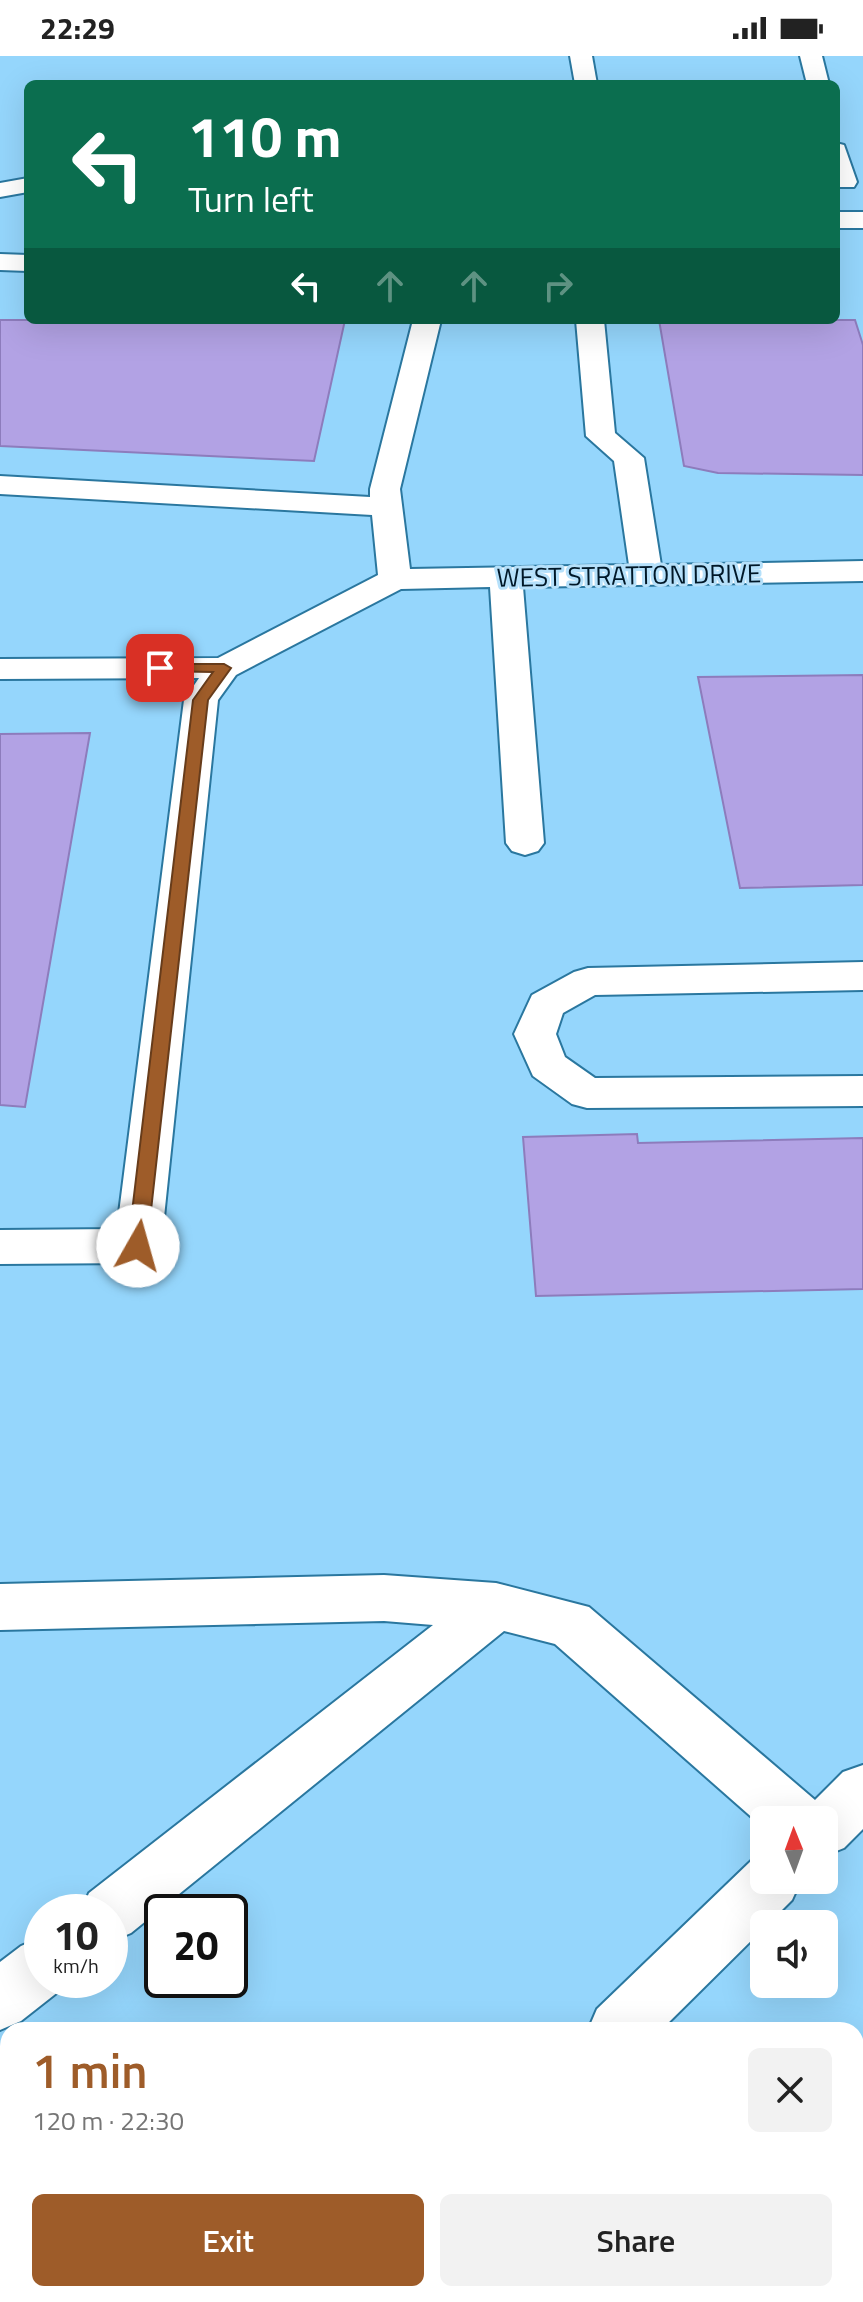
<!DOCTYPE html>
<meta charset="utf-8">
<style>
body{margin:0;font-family:"Titillium Web",sans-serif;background:#f2f2f2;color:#222;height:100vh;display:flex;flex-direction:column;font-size:30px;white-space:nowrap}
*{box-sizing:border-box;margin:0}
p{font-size:26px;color:#767676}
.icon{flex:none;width:44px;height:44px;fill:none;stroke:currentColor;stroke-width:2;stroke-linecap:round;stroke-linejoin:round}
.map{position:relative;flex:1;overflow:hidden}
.details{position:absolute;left:0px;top:1966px;width:864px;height:280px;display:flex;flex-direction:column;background:#fff;border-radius:24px 24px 0 0;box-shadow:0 8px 32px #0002}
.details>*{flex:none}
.top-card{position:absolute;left:24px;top:24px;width:816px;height:244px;border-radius:12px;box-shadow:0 8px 32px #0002;background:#0b6e4f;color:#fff;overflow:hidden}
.needle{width:52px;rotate:359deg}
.fabs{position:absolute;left:750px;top:1750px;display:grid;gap:16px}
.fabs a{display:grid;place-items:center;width:88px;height:88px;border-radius:12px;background:#fff;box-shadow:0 8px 32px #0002;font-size:40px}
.speed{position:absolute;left:24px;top:1838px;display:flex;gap:16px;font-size:40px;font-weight:700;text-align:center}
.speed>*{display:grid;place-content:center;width:104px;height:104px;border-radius:50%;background:#fff;box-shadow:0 8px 32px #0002;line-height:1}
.speed small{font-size:20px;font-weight:400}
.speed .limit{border:4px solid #111;border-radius:12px;background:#fff;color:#111}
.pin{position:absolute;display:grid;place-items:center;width:68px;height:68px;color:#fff;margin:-34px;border-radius:16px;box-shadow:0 4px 12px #0006}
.me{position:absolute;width:88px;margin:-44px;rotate:7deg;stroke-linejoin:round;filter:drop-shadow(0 0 6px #0008)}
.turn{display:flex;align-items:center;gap:28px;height:168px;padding:0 32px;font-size:36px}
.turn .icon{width:104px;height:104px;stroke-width:2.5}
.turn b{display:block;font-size:56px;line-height:68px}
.lanes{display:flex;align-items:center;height:76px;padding:0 32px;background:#0003;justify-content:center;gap:40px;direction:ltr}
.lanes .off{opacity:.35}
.round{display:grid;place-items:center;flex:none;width:84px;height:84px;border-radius:12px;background:#f2f2f2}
.headline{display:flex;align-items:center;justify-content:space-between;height:136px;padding:0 32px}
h1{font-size:48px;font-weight:600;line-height:60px;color:#9e5c29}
.action{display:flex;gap:16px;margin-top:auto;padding:16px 32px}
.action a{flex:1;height:92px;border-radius:12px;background:#9e5c29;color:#fff;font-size:32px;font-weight:600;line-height:92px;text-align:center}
.action a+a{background:#f2f2f2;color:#222}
.status{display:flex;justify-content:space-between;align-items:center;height:56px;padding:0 40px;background:#fff;direction:ltr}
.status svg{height:22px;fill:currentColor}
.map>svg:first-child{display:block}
.built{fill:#95d6fc;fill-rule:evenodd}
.building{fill:#b2a2e4;stroke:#8d7cbc;stroke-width:2}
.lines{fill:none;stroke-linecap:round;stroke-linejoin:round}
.minor-casing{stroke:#2a779f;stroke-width:4}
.minor{fill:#fff;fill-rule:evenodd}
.route{fill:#9e5c29;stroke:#673c1b;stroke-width:2}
.labels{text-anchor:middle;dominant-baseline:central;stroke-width:6;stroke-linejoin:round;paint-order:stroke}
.far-street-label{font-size:26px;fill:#001828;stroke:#b5e0fa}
</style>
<div class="status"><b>22:29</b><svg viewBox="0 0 49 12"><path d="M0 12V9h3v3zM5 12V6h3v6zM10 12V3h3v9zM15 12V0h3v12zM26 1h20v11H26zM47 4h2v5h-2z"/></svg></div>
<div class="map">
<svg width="863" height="2246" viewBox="0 0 863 2246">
<rect width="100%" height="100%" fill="#b5e0fa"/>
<path class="built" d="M 0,0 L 863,0 L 863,2246 L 0,2246 ZM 28,28 L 836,28 L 836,264 L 28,264 ZM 764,1764 L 824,1764 L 824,1824 L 764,1824 ZM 42,1856 L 110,1856 L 110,1924 L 42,1924 ZM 162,1856 L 230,1856 L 230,1924 L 162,1924 ZM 764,1868 L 824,1868 L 824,1928 L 764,1928 ZM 8,1974 L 856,1974 L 856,2238 L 8,2238 Z"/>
<g class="building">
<polygon points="0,264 345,264 314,405 0,390"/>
<polygon points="659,264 855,264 863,289 863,419 718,417 684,410"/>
<polygon points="863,619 863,829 740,832 698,621"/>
<polygon points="90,677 25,1051 0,1049 0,678"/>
<polygon points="637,1078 638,1087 863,1082 863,1233 536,1240 523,1081"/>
</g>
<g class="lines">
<g class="minor-casing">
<g id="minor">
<polygon points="570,0 592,0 597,28 575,28"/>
<polygon points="800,0 822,0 829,28 807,28"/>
<polygon points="836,87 844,89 857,126 854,131 836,131"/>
<polygon points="28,122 28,136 0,141 0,127"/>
<rect x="836" y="156" width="27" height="16"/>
<polygon points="0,198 28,199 28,215 0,214"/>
<polygon points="413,264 441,264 400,433 410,513 629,509 614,405 586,380 576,264 604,264 615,377 644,402 661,509 863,505 863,525 523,531 544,787 538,795 525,799 512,795 506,787 490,531 401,533 236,619 218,644 161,1190 154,1202 138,1207 0,1208 0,1174 117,1173 184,644 199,622 0,623 0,603 218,602 378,519 372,459 0,438 0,420 370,441 370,433"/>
<polygon points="863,906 863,934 595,939 563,957 556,978 565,1001 595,1022 863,1020 863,1050 587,1052 572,1048 533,1020 514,978 532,939 574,916 588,912"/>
<polygon points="384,1519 496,1527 589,1551 815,1744 843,1716 863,1709 863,1773 844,1792 824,1800 824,1764 764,1764 764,1772 555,1588 504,1575 131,1877 110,1886 110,1856 81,1856 89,1837 433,1569 384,1565 0,1574 0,1528"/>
<polygon points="764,1799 764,1824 801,1824 792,1844 768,1868 764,1868 764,1872 661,1974 588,1974 597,1953 752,1804"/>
<polygon points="42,1881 42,1924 66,1924 63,1932 21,1965 0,1974 0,1906 21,1890"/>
<polygon points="308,2238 380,2238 377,2246 305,2246"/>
<polygon points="536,2238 605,2238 608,2246 539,2246"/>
</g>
</g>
<use href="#minor" class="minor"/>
</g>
<polygon class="route" points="160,608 224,608 231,612 208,644 147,1190 138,1197 128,1190 193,644 213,616 155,615 153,612"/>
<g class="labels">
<g class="far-street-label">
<text transform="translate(629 519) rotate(-1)">WEST STRATTON DRIVE</text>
</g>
</g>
</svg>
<div class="fabs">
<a><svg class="needle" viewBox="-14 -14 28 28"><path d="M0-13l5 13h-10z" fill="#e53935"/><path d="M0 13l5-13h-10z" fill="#767676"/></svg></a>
<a><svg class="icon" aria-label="sound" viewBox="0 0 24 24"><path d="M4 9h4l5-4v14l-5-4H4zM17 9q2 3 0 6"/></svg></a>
</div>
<div class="speed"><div>10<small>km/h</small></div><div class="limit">20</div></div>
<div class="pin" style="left:160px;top:612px;background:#d93025"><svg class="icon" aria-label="arrive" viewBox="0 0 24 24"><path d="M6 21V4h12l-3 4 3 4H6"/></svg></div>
<svg class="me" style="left:138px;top:1190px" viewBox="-20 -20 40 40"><circle r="19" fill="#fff"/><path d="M0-13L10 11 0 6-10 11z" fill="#9e5c29"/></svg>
<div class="top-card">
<div class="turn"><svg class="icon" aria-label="left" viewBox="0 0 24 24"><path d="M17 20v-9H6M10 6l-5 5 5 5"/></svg><div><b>110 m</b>Turn left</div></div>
<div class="lanes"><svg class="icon" aria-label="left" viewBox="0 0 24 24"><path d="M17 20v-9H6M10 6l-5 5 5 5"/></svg><svg class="icon off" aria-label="ahead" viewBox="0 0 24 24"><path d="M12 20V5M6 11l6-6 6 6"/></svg><svg class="icon off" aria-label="ahead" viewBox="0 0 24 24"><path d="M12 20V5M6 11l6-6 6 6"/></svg><svg class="icon off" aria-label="right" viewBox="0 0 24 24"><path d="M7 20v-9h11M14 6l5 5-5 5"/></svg></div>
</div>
<section class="details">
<div class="headline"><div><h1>1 min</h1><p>120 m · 22:30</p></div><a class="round"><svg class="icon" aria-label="close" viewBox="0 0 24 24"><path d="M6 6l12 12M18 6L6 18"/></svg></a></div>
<div class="action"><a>Exit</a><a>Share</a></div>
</section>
</div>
